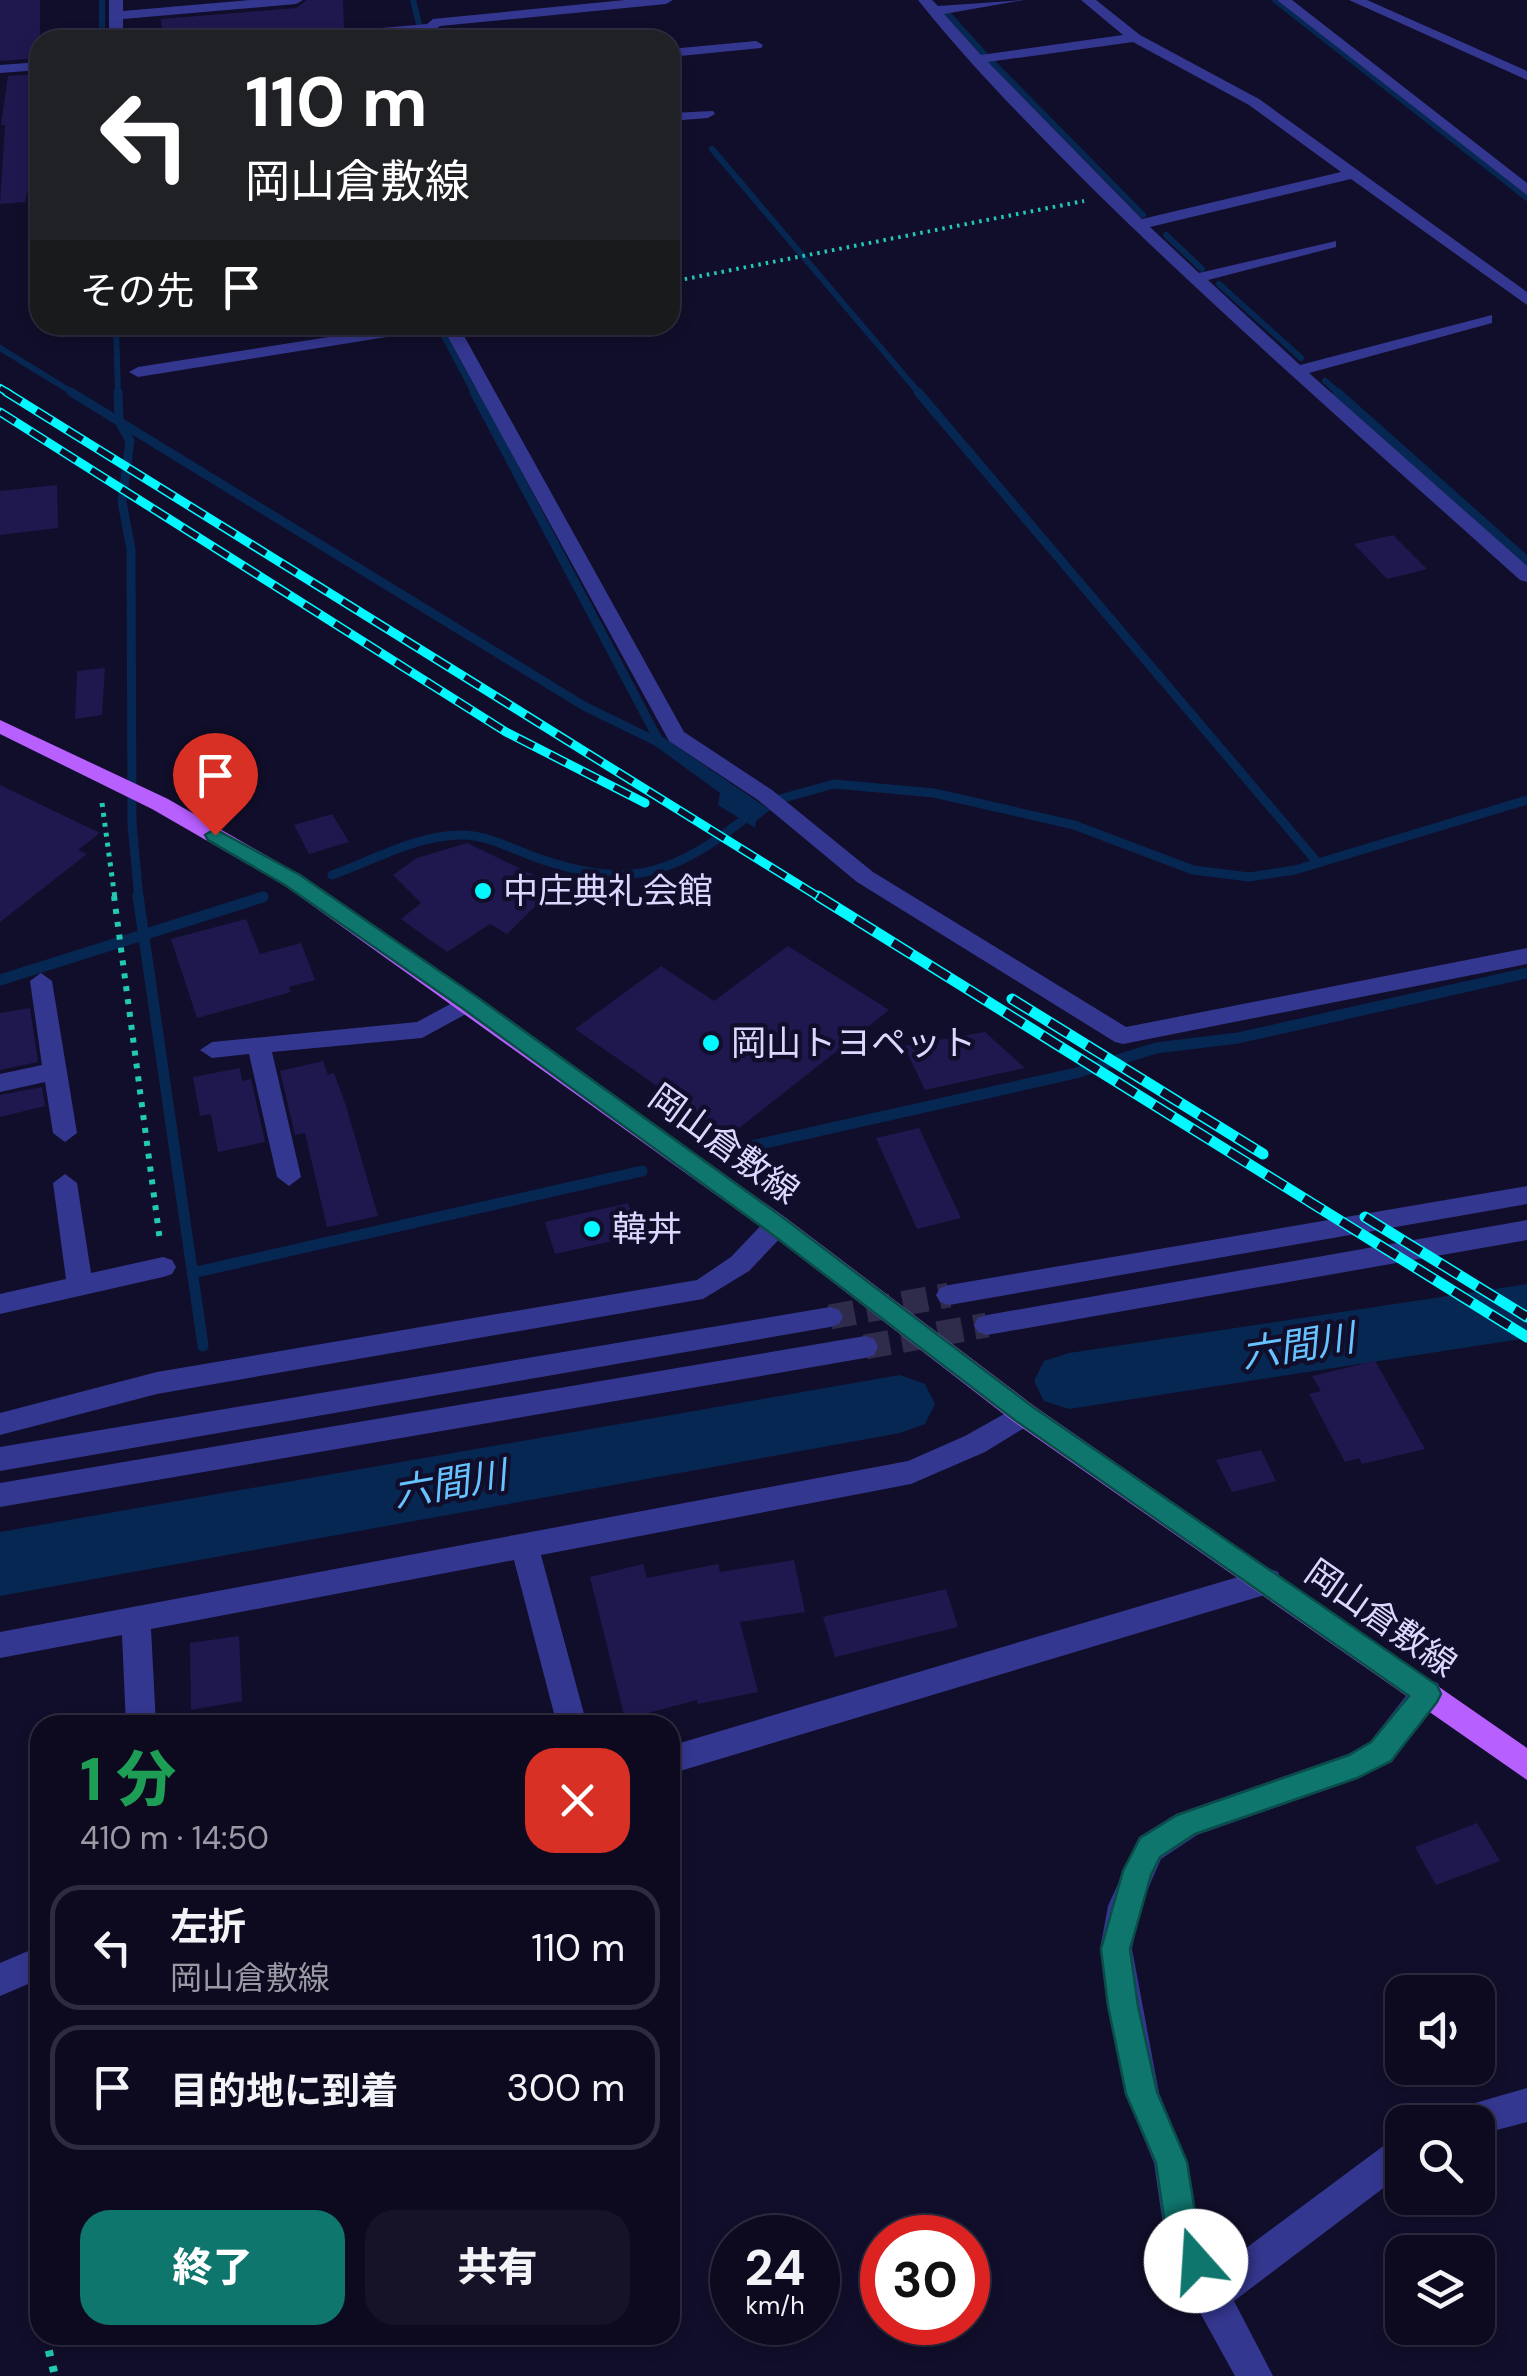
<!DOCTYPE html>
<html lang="ja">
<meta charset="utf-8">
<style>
body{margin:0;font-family:"DM Sans","Noto Sans JP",sans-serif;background:#161329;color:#f1f3f6;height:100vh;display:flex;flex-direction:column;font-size:38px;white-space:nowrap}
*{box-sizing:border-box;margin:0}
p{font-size:32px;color:#9a9aa5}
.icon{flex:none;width:55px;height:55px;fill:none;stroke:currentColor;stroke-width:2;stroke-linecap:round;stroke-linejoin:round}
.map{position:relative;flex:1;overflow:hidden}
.drawer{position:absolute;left:30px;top:1715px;width:650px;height:630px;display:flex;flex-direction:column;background:#0d0a20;border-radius:30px;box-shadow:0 5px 15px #0003,0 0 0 2px #2d2b3e}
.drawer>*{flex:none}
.hud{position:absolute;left:30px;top:30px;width:650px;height:305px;border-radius:30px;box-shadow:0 5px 15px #0003,0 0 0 2px #2d2b3e;background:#202124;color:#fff;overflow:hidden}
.fabs{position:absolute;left:1385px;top:1975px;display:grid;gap:20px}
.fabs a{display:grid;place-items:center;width:110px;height:110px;border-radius:20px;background:#0d0a20;box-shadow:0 5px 15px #0003,0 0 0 2px #2d2b3e;font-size:50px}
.speed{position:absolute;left:710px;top:2215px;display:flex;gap:20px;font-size:50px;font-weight:700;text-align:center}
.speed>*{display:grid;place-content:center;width:130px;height:130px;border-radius:50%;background:#0d0a20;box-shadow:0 5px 15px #0003,0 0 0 2px #2d2b3e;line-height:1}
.speed small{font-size:25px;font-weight:400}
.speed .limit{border:15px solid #d22;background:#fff;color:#111}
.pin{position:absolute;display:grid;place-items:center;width:85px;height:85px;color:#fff;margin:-102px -42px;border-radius:50% 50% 50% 0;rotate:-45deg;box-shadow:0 0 10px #0007}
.pin .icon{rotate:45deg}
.me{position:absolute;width:110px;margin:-55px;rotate:341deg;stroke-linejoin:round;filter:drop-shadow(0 0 8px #0008)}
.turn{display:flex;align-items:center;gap:35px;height:210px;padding:0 50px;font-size:45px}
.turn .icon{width:130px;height:130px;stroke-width:2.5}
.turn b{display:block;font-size:70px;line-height:85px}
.then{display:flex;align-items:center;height:95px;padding:0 50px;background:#0003;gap:20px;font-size:38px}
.round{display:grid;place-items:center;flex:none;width:105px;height:105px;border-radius:30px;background:#161329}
.headline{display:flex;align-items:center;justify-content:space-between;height:170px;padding:0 50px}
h1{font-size:60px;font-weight:800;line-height:75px;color:#1e9e55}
.cta{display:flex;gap:20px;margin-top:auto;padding:20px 50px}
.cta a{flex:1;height:115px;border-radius:30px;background:#0f766e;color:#fff;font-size:40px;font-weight:800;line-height:115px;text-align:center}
.cta a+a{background:#161329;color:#f1f3f6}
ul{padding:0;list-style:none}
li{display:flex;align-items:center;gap:30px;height:125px;margin:0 20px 15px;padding:0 30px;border:5px solid #2d2b3e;border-radius:30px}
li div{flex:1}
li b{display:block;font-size:38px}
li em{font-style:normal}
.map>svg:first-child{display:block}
.water{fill:#062751}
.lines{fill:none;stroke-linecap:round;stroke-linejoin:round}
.stream-far2{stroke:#062751;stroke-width:6}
.stream-far1{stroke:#062751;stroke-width:9}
.stream{stroke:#062751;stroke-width:11}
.river{fill:#062751;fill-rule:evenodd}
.building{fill:#1f184e}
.minor-tunnel{stroke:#2f2c4b;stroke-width:25;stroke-dasharray:25 12;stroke-linecap:butt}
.path-far3{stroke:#22c9b3;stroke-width:4;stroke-dasharray:2.5 5;stroke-linecap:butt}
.path-far2{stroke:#22c9b3;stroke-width:5;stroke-dasharray:4 6;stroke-linecap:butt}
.path-far1{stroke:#22c9b3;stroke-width:6;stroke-dasharray:5 8;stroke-linecap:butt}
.path{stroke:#22c9b3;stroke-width:8;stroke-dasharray:6 10;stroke-linecap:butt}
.minor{fill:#34378f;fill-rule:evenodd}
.major{fill:#b85fff;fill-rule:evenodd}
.rail-far2-casing{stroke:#04f8ff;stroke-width:8}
.rail-far1-casing{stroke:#04f8ff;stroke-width:9}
.rail-casing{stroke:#04f8ff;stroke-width:11}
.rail-far2{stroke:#110e2b;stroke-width:5;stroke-dasharray:14;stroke-linecap:butt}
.rail-far1{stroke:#110e2b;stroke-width:6;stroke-dasharray:18;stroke-linecap:butt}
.rail{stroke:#110e2b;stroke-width:8;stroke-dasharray:22;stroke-linecap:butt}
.route{fill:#0f766e;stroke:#0a4d48;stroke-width:2.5}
.poi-dot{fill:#04f8ff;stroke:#110e2b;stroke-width:4}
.labels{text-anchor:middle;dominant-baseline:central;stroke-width:9;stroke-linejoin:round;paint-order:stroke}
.poi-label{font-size:35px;fill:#dad8ff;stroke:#110e2b;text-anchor:start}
.street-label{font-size:35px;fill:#dad8ff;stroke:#110e2b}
.water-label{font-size:38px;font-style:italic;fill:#66c3ff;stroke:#110e2b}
</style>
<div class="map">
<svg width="1527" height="2376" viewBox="0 0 1527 2376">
<rect width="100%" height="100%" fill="#110e2b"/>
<polygon class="water" points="663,737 770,810 756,821 755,828 718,805 720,793 654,745"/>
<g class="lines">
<g class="stream-far2">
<polyline points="102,0 102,40"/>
<polyline points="413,0 423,40"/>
<polyline points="1275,0 1527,198"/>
<polyline points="947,13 985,55"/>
<polyline points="989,59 1143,215"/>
<polyline points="712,149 920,394"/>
<polyline points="1166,235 1202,269"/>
<polyline points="1219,284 1301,358"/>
<polyline points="116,325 118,394"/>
<polyline points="0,348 75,394"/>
<polyline points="1325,381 1340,394"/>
<polyline points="475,394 442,332 483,325"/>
</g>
<g class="stream-far1">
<polyline points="71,392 584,706 672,749"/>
<polyline points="118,392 119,421 130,441 122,502 131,549 132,824 139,899"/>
<polyline points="474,392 658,739"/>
<polyline points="918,392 1317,862"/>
<polyline points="1337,392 1527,561"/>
<polyline points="769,802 834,784 934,793 1074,825 1193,870 1249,877 1295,870 1527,800"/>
<path d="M 332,875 C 372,861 421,833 464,835 C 489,836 513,849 537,858 C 633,891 676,874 753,812"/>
<polyline points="258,899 263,897"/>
</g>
<g class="stream">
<polyline points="138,896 203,1346"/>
<polyline points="0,980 263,897"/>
<polyline points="729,1151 1076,1073 1156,1048 1238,1038 1527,973"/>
<polyline points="192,1273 642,1171"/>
<polyline points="213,1500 215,1527"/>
</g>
<g class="river">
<polygon points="1527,1284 1527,1338 1069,1409 1044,1401 1034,1381 1044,1361 1069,1353"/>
<polygon points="900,1375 925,1384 935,1404 925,1424 900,1433 0,1596 0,1532"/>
</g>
</g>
<g class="building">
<polygon points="0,0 40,0 40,58 0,61"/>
<polygon points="307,0 343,0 344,28 163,40 161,19 296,8"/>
<polygon points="40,74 40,139 25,202 0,204 5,125 1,125 8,76"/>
<polygon points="57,485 58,528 0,535 0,491"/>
<polygon points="1393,535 1427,569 1387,579 1354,544"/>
<polygon points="105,668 102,715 75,719 77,671"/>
<polygon points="0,785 100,833 78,850 87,854 0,922"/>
<polygon points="332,814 349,842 309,854 294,825"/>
<polygon points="467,843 556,886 507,934 490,924 447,952 401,919 421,903 393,875 417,858"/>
<polygon points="246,919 260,954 301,943 315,980 289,987 291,992 197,1018 171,939"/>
<polygon points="788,946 889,1010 729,1136 575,1029 661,966 714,1001"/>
<polygon points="30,1008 38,1062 0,1070 0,1013"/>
<polygon points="985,1032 1025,1068 925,1090 904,1046"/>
<polygon points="323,1061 328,1075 334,1073 346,1106 378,1216 327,1227 305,1133 295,1135 280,1071"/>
<polygon points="240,1068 242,1081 251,1079 265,1142 218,1152 211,1114 200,1116 193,1077"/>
<polygon points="42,1087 45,1106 0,1117 0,1095"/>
<polygon points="919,1128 961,1218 917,1229 876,1138"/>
<polygon points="628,1203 639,1235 555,1254 545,1222"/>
<polygon points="1375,1361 1425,1449 1362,1464 1359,1458 1345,1462 1309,1394 1321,1391 1312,1376"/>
<polygon points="1261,1450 1276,1481 1232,1492 1216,1460"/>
<polygon points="794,1560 805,1612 740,1622 758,1692 698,1704 697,1700 625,1719 590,1577 643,1564 647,1578 718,1564 720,1572"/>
<polygon points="946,1589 958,1627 835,1657 823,1617"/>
<polygon points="239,1636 242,1701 191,1710 190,1643"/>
<polygon points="1477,1823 1500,1861 1436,1885 1415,1847"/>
</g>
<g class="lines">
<g class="minor-tunnel">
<polyline points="830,1317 949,1295"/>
<polyline points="865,1347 987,1325"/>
</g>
<polyline class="path-far3" points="670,282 1084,201"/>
<polyline class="path-far2" points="102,803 115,899"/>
<polyline class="path-far1" points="114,896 160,1241"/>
<g class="path">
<polyline points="40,2275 34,2293 40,2317"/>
<polyline points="45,2335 55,2376"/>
</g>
<g class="minor">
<polygon points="109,0 123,0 123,11 250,0 303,0 296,4 123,19 123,40 109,40"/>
<polygon points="625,0 673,0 666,4 440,26 434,31 284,40 291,36 427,24 433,19"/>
<path d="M 918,0 L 932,0 L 938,6 L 1024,0 L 944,14 L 981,55 L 1123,35 L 1081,0 L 1096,0 L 1140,35 L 1259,99 L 1527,292 L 1527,305 L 1351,179 L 1150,227 L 1199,273 L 1336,241 L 1336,247 L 1208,280 L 1300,365 L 1492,315 L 1492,323 L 1309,373 L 1527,566 L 1527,582 L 1520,580 C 1379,453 1235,328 1099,195 C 1037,133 973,69 918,0 ZM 1133,42 L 1249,105 L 1341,172 L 1142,219 L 988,62 Z"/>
<polygon points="1277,0 1292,0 1527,183 1527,195"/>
<polygon points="1349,0 1367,0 1527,71 1527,80"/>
<polygon points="756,41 763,45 761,48 670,57 670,49"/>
<polygon points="40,62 40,70 0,73 0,65"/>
<polygon points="713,111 715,114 708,118 670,121 670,113"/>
<polygon points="405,325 458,325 684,732 772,790 873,872 1126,1027 1527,948 1527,964 1123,1044 1115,1042 857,882 758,800 669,741 443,328 138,377 129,372 138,367"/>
<polygon points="41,973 52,981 77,1133 65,1142 53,1133 45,1082 0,1092 0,1074 42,1065 30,981"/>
<polygon points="469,994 477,996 481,1002 477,1008 422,1038 272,1052 301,1177 289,1186 277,1177 249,1054 212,1058 200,1050 212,1042 417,1022"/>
<polygon points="65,1174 77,1183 91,1273 163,1257 172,1260 176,1267 172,1274 163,1277 0,1314 0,1294 66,1279 53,1183"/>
<polygon points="1527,1186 1527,1204 949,1305 940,1302 936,1295 940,1288 949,1285"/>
<polygon points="777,1215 786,1218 790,1225 786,1232 749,1271 703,1299 157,1394 0,1435 0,1413 157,1372 697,1280 731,1257 768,1218"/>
<polygon points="1527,1220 1527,1240 987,1335 978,1332 974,1325 978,1318 987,1315"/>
<polygon points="830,1307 839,1310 843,1317 839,1324 830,1327 0,1471 0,1447"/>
<polygon points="865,1336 874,1339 878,1347 874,1355 865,1358 0,1507 0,1483"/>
<polygon points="1024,1403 1034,1406 1038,1414 1034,1422 985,1452 911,1484 541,1555 587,1725 557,1725 514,1560 151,1629 156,1725 126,1725 122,1635 0,1658 0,1632 908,1461 965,1436"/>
<polygon points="1268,1568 1278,1572 1282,1581 1278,1590 1268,1594 670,1774 670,1746"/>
<polygon points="1427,1679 1438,1683 1442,1693 1392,1762 1357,1779 1197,1835 1161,1859 1140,1907 1132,1949 1159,2093 1188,2163 1198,2224 1218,2269 1390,2141 1402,2136 1402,2174 1234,2301 1273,2376 1235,2376 1198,2309 1163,2225 1154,2163 1125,2093 1100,1949 1108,1906 1139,1837 1176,1814 1348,1754 1370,1742 1416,1683"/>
<polygon points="40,1946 40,1979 0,1996 0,1963"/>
<polygon points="1527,2088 1527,2122 1478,2135 1478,2122 1446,2122 1451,2110"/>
</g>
<polygon class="major" points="0,720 168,799 300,875 786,1218 1034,1406 1527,1748 1527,1780 1014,1422 768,1232 284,885 152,809 0,734"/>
<g class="rail-far2-casing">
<polyline id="rail-far2" points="0,388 10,394"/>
</g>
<g class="rail-far1-casing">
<g id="rail-far1">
<polyline points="6,392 822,899"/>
<polyline points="0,412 506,732 645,803"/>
</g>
</g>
<g class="rail-casing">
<g id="rail">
<polyline points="818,896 1527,1337"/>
<polyline points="1012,999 1263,1154"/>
<polyline points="1365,1217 1527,1317"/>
</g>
</g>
<use href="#rail-far2" class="rail-far2"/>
<use href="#rail-far1" class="rail-far1"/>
<use href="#rail" class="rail"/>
</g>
<polygon class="route" points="215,829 300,875 477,997 785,1219 1033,1407 1437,1685 1441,1694 1437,1702 1391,1761 1357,1778 1195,1834 1160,1857 1151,1875 1130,1949 1138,2006 1157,2092 1187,2162 1197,2225 1212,2261 1207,2272 1196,2277 1185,2272 1165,2225 1156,2163 1126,2094 1108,2006 1101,1949 1123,1871 1140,1838 1177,1815 1349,1755 1371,1742 1409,1696 1016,1421 769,1232 462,1008 285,885 208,840 205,835"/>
<g class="poi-dot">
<circle cx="483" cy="891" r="10"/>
<circle cx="711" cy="1043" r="10"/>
<circle cx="592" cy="1229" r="10"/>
</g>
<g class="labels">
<g class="poi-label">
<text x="503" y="891">中庄典礼会館</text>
<text x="731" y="1043">岡山トヨペット</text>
<text x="612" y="1229">韓丼</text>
</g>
<g class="street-label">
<text transform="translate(724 1144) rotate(36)">岡山倉敷線</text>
<text transform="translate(1381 1618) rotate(35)">岡山倉敷線</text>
</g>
<g class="water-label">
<text transform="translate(1298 1346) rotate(-9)">六間川</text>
<text transform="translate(450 1484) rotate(-10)">六間川</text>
</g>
</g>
</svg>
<div class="fabs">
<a><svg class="icon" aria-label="sound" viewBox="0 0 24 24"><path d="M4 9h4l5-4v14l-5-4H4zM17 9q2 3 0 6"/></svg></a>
<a><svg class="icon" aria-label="search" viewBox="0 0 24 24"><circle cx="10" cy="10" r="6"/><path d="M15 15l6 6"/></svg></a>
<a><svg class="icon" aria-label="layers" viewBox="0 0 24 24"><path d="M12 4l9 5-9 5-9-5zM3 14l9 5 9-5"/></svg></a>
</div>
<div class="speed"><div>24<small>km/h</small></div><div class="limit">30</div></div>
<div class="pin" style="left:215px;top:835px;background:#d93025"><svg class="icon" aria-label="arrive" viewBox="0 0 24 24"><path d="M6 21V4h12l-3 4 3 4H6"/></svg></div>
<svg class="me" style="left:1196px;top:2261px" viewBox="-20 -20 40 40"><circle r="19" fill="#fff"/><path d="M0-13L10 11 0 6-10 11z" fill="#0f766e"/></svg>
<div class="hud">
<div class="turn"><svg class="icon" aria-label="left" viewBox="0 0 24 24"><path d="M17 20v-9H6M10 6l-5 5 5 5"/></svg><div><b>110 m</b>岡山倉敷線</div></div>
<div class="then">その先<svg class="icon" aria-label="arrive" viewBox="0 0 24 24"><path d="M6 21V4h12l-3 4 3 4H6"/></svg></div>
</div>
<section class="drawer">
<div class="headline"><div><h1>1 分</h1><p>410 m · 14:50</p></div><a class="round" style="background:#d93025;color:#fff"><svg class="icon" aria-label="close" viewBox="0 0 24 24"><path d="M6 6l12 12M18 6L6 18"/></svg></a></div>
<ul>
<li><svg class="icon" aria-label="left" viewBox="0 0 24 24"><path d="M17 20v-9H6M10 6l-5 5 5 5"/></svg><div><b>左折</b><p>岡山倉敷線</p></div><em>110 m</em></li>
<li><svg class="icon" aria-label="arrive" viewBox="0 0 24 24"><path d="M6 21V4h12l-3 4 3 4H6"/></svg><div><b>目的地に到着</b></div><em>300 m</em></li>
</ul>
<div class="cta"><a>終了</a><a>共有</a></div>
</section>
</div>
